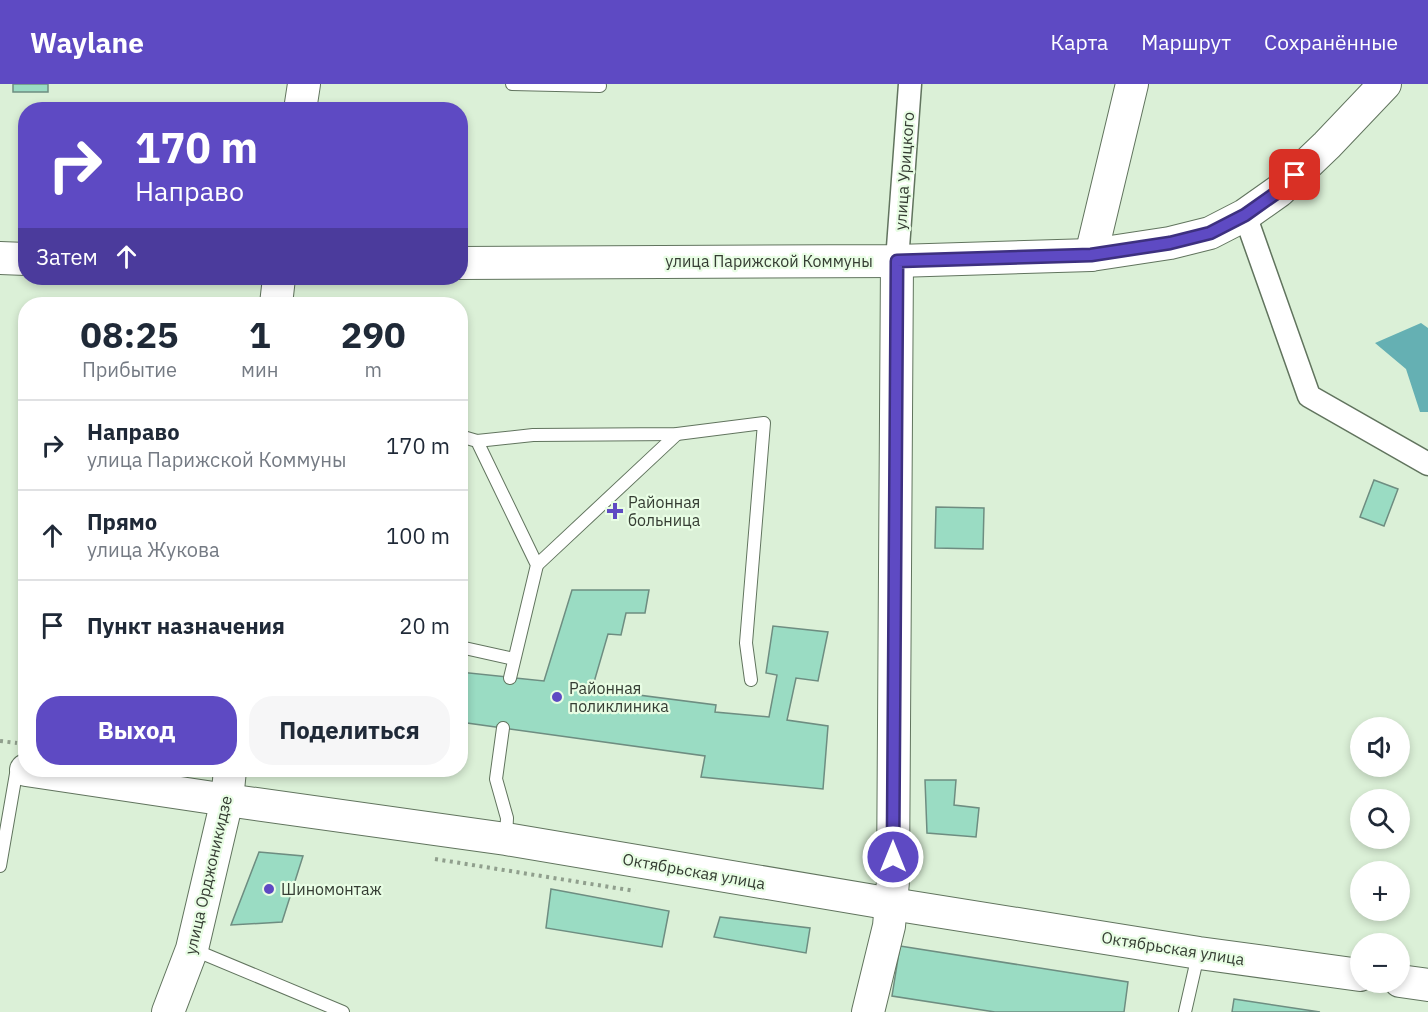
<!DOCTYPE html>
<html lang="ru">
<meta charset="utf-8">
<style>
body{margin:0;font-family:"IBM Plex Sans",sans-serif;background:#f6f6f7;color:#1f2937;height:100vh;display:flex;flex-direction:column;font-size:22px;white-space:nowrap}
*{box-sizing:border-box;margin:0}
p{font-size:20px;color:#747a83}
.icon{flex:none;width:33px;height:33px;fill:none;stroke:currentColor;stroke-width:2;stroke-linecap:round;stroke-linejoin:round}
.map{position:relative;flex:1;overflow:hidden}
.side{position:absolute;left:18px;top:213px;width:450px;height:480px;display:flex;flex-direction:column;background:#fff;border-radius:24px;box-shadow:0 3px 9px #0003}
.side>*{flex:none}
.banner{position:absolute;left:18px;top:18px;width:450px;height:183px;border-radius:24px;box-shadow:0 3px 9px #0003;background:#5e4ac3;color:#fff;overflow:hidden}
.tools{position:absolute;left:1350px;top:633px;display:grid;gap:12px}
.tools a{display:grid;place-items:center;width:60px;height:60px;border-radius:50%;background:#fff;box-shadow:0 3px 9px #0003;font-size:30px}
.pin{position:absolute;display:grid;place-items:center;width:51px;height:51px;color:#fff;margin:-26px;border-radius:12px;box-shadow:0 3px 9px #0006}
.me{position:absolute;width:66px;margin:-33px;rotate:0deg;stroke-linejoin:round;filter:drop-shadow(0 0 4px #0008)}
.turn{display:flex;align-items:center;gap:21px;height:126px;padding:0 18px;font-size:27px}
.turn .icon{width:78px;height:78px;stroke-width:2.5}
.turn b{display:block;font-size:42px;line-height:51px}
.then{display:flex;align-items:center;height:57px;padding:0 18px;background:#0003;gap:12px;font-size:22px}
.eta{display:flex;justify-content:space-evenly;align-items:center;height:102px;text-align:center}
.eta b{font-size:36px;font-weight:700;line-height:42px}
.button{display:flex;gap:12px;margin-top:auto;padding:12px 18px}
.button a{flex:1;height:69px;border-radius:24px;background:#5e4ac3;color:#fff;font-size:24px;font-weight:700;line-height:69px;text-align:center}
.button a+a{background:#f6f6f7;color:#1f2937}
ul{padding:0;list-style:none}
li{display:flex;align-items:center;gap:18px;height:90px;padding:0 18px;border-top:2px solid #e0e1e3}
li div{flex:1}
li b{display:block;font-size:22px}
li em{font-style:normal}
header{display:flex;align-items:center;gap:36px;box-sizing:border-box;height:84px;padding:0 30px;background:#5e4ac3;color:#fff}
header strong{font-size:28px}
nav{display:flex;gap:33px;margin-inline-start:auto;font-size:21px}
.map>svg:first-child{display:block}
.water{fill:#65b0b3}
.building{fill:#9adcc3;stroke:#6e8d81;stroke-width:1.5}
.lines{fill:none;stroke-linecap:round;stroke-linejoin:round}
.lane-casing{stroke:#61745e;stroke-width:14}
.street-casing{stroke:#61745e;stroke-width:25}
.secondary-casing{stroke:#61745e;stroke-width:34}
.path{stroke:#909f8d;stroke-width:4;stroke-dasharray:3 4.5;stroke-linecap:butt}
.lane{stroke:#fff;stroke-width:12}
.street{stroke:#fff;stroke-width:22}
.secondary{stroke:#fff;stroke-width:32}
.route-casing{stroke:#3d307f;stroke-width:15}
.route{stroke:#5e4ac3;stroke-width:10}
.poi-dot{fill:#5e4ac3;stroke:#e8fde4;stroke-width:2}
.labels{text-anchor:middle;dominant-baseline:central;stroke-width:4.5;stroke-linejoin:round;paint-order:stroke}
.street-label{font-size:16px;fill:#353d33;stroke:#e8fde4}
.poi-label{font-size:16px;fill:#353d33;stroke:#e8fde4;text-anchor:start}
</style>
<header>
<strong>Waylane</strong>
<nav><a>Карта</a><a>Маршрут</a><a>Сохранённые</a></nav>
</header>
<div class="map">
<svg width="1428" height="928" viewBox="0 0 1428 928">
<rect width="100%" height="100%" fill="#dbf0d7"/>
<polygon class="water" points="1421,239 1428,244 1428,328 1420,328 1406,285 1375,259"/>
<g class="building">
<rect x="13" y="0" width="35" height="8"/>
<polygon points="1374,396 1398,405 1384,442 1360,433"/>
<polygon points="936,423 984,424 983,465 935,464"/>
<polygon points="572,506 649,506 645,529 626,529 621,551 608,550 592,605 716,621 715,628 769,633 777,591 766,589 773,542 828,548 818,597 796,594 787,636 828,642 823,705 701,693 705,672 460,638 460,588 544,597"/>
<polygon points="925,696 956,696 954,721 979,724 976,753 927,749"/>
<polygon points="259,768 303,772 282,838 231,841"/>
<polygon points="551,805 669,827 662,863 546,844"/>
<polygon points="720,833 810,844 806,869 714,853"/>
<polygon points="900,862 1128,898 1124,928 995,928 892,912"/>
<polygon points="1234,915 1320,928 1232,928"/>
</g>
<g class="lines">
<g class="lane-casing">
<g id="lane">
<polyline points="512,0 600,2"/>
<polyline points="460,352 477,357 537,481 510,594"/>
<polyline points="477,357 533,351 677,350 764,339 746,559 751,596"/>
<polyline points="537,481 677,350"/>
<polyline points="460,563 514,575"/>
<polyline points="503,644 496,695 507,734 506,754"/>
<polyline points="0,782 17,684"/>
<polyline points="192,865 343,928"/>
<polyline points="1185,928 1198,871"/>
</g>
</g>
<g class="street-casing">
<g id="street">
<polyline points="1245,131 1309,312 1428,380"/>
<polyline points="897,177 910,0"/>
</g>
</g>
<g class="secondary-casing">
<g id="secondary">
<polyline points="300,26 304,0"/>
<polyline points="1091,171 1132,0"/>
<polyline points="0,174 26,175"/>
<polyline points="460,179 897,177 1091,171 1170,159 1210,149 1245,131 1279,107 1327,61 1385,0"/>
<polyline points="276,220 279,194"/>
<polyline points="26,686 227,716 506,755 892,820 1199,869 1360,891"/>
<polyline points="1400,897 1428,901"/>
<polyline points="168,928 192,865 227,716 230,686"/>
<polyline points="868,928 889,842 893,797 897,177"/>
</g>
</g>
<g class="path">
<polyline points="0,657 17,659"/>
<polyline points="435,775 635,807"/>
</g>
<use href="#lane" class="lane"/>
<use href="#street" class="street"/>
<use href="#secondary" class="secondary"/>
</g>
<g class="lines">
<g class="route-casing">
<polyline id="route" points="893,773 897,177 1091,171 1170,159 1210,149 1245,131 1279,107 1295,91"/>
</g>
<use href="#route" class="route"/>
</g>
<g class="poi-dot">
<path d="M612 418h6v6h6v6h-6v6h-6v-6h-6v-6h6z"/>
<circle cx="557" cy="613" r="6"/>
<circle cx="269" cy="805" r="6"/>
</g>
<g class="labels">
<g class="street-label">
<text transform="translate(904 87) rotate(-86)">улица Урицкого</text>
<text x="769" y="177">улица Парижской Коммуны</text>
<text transform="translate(694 787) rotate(10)">Октябрьская улица</text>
<text transform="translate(208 791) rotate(-77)">улица Орджоникидзе</text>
<text transform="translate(1173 864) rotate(9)">Октябрьская улица</text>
</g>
<g class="poi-label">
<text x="628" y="418">Районная<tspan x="628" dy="18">больница</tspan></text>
<text x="569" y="604">Районная<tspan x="569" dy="18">поликлиника</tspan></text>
<text x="281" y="805">Шиномонтаж</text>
</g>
</g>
</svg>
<div class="tools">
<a><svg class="icon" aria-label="sound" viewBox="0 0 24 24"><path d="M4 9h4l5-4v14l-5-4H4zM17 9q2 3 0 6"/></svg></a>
<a><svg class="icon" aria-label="search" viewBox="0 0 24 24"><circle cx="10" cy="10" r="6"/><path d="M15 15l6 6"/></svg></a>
<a>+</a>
<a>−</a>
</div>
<div class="pin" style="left:1295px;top:91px;background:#d93025"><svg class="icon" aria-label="arrive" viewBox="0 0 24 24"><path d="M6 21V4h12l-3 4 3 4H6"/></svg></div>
<svg class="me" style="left:893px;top:773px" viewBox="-20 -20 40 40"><circle r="17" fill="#5e4ac3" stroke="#fff" stroke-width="3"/><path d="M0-11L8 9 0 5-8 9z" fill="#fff"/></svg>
<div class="banner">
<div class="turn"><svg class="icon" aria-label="right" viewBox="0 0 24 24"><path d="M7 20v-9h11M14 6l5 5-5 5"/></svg><div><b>170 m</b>Направо</div></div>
<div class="then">Затем<svg class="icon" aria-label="ahead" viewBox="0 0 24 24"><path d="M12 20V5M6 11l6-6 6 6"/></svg></div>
</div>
<section class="side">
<div class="eta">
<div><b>08:25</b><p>Прибытие</p></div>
<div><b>1</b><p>мин</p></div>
<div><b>290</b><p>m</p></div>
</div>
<ul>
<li><svg class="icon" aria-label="right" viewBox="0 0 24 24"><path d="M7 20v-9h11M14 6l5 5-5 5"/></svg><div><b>Направо</b><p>улица Парижской Коммуны</p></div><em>170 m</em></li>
<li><svg class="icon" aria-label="ahead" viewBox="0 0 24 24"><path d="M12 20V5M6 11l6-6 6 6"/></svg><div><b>Прямо</b><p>улица Жукова</p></div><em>100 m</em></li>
<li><svg class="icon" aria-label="arrive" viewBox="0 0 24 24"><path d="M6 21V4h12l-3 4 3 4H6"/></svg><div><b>Пункт назначения</b></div><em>20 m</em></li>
</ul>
<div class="button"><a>Выход</a><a>Поделиться</a></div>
</section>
</div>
